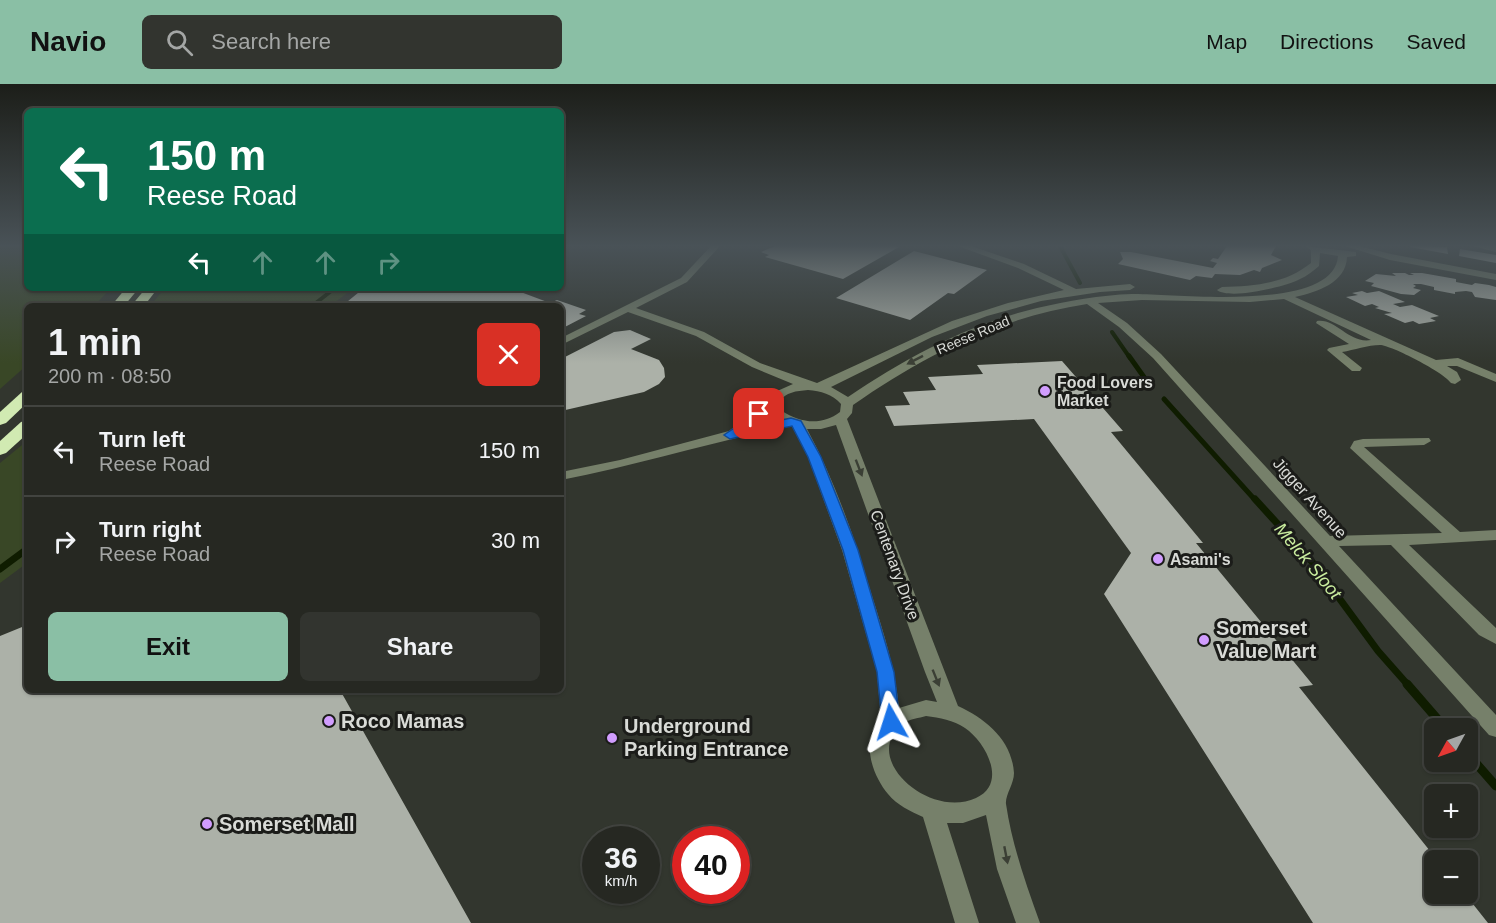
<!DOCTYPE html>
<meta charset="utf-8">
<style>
body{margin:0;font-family:Arial,sans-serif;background:#32342f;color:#f1f3f6;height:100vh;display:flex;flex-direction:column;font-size:22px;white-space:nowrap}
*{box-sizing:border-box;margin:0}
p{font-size:20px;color:#a4a6a5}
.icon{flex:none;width:33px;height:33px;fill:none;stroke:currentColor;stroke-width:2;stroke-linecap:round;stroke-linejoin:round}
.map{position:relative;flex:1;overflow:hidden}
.panel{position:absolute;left:24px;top:219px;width:540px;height:390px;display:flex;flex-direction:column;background:#262822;border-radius:9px;box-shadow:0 2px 4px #0004,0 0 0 2px #424440}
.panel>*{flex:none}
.hud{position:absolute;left:24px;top:24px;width:540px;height:183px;border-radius:9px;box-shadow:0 2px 4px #0004,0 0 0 2px #424440;background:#0b6e4f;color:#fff;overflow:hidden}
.needle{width:39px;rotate:230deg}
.controls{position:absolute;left:1424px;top:634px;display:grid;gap:12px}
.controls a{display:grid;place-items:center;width:54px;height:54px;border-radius:9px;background:#262822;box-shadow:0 2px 4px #0004,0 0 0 2px #424440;font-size:30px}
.speed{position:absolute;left:582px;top:742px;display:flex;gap:12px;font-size:30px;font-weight:700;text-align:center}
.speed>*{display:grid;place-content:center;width:78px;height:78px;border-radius:50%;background:#262822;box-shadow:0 2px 4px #0004,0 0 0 2px #424440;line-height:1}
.speed small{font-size:15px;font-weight:400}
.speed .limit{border:9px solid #d22;background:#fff;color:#111}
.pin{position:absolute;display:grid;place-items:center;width:51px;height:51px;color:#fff;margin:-26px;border-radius:12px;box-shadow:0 3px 9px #0006}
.me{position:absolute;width:66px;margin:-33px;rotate:354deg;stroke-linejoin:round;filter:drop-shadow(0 0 4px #0008)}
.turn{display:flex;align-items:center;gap:21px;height:126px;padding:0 24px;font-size:27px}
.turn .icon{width:78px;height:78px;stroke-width:2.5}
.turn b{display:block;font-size:42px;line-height:51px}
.lanes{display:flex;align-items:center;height:57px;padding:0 24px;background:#0003;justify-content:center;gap:30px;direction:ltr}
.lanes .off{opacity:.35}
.round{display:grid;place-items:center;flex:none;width:63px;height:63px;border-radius:9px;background:#32342f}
.summary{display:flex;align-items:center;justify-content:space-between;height:102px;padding:0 24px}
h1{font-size:36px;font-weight:700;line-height:45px}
.primary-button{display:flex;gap:12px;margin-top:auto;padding:12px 24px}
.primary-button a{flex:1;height:69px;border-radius:9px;background:#8abfa5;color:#111;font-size:24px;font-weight:700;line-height:69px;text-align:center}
.primary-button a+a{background:#32342f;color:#f1f3f6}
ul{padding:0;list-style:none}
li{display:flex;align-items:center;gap:18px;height:90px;padding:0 24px;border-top:2px solid #424440}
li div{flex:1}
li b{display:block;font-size:22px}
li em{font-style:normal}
header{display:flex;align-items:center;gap:36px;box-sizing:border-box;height:84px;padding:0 30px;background:#8abfa5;color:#111}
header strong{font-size:28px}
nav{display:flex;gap:33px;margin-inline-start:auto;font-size:21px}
.search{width:420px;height:54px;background:#32342f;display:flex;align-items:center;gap:15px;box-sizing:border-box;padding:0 21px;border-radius:9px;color:#a4a6a5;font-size:22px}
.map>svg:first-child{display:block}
.green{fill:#394726}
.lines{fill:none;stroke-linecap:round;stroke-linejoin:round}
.stream-far3{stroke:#0f1c00;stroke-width:4}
.stream-far2{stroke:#0f1c00;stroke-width:5}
.stream-far1{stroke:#0f1c00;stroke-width:7}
.stream{stroke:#0f1c00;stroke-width:9}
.building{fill:#acb1a8}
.minor{fill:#76806a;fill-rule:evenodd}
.highway{fill:#d1eab2;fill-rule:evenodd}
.oneway{fill:#3b3f35}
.route{fill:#1a73e8;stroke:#114b97;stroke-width:1.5}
.poi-dot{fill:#d19dfe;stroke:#1b1c19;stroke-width:2}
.labels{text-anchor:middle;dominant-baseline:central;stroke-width:6;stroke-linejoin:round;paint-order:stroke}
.far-street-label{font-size:14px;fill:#d9dbd7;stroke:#1b1c19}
.poi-label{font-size:16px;font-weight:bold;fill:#d9dbd7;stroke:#1b1c19;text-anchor:start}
.street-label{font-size:16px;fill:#d9dbd7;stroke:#1b1c19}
.water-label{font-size:18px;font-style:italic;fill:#c9ec9e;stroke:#1b1c19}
.near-poi-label{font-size:20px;font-weight:bold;fill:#d9dbd7;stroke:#1b1c19;text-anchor:start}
</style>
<header>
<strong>Navio</strong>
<div class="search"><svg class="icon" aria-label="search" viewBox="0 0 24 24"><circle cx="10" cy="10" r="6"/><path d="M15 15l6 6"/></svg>Search here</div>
<nav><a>Map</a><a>Directions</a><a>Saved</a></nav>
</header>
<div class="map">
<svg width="1496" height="839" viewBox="0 0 1496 839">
<rect width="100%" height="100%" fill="#32362e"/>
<g class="green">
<polygon points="0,162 27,162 27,204 111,204 94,222 27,222 27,281 0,305"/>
<polygon points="165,204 354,204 330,222 150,222"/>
<polygon points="27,357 27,479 0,499 0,379"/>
</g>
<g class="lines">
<g class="stream-far3">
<polyline points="1060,162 1080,199"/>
<polyline points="312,222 335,204"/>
<polyline points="1112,248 1130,274"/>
</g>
<g class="stream-far2">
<polyline points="1129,272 1151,303"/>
<polyline points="1164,315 1256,417"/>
</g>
<g class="stream-far1">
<polyline points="1255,415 1314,480 1378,567 1408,601"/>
<polyline points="0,485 27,465"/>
</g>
<g class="stream">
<polyline points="1407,600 1446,645"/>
<polyline points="1467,669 1496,702"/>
</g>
</g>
<g class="building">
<polygon points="775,162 895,162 899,163 843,195 765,173 769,171 761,168"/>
<polygon points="1227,162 1276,162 1271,171 1282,176 1262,184 1260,188 1254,186 1240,191 1215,190 1212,194 1196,192 1190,196 1118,180 1123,175 1120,168 1131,168 1213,184 1217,179 1210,177 1213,174 1218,175"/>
<polygon points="1410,162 1447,163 1448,170 1410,163"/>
<polygon points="1460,165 1496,171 1496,179 1459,172"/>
<polygon points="914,167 987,186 954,210 948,209 910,236 836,214"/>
<polygon points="1392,189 1405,189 1409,191 1414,191 1410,189 1422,189 1456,195 1456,198 1472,201 1475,199 1489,201 1496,203 1496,216 1475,213 1472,208 1466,207 1455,208 1455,210 1434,206 1434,203 1421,200 1413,200 1416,202 1413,204 1421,206 1414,211 1401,210 1375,203 1371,202 1374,199 1365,197 1376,190 1396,192"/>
<polygon points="364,204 526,204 518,207 550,219 557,216 586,226 579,230 586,232 561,245 561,222 342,222"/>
<polygon points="1362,207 1367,209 1379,207 1405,218 1393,220 1400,223 1412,221 1439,232 1430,234 1436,237 1419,240 1413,237 1405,239 1384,230 1392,229 1375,224 1379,223 1372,220 1365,222 1346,213 1358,211 1352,209"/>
<polygon points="630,246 651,255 631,265 659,276 664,284 665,293 659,300 644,308 561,327 561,275 614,248"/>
<polygon points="1062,277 1123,347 1111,348 1203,459 1196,459 1313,601 1299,603 1438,777 1434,777 1434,810 1465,810 1488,839 1313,839 1104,510 1131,469 1034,335 894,342 885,322 910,321 903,308 936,306 928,293 983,290 977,281"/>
<polygon points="27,541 27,606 340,606 471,839 0,839 0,552"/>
</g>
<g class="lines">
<g class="minor">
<path d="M 711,162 L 720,162 L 687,198 L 636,224 L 704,248 L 760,279 L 817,299 L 952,237 L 1008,219 L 1064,206 L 1018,184 L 958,162 L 971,162 L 1024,180 L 1076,205 L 1130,200 L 1135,203 L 1130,206 L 1100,208 L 1041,217 L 987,232 L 932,253 L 831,303 L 848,313 C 905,274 969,240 1037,224 C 1068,217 1100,211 1132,210 C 1172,209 1334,230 1338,172 L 1320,169 L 1319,182 C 1313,187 1307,192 1300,195 C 1285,203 1230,216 1217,206 L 1222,203 C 1254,202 1285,200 1311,179 L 1311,166 L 1305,162 L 1356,168 L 1356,172 L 1347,173 C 1346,199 1317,208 1295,213 L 1436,276 L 1458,274 L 1496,290 L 1496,298 L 1457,282 L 1447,282 L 1457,288 L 1461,296 L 1455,300 L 1451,299 C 1445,289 1391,261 1380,261 C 1368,261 1354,266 1342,268 L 1362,284 L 1360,287 L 1352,287 L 1327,266 L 1329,264 L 1349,260 L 1316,239 L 1317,237 C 1336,234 1349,260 1371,256 L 1284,215 L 1250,218 L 1142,216 L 1098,219 L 1127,239 L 1161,270 L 1330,452 L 1442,449 L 1350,364 L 1354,357 L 1363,355 L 1429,354 L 1431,357 L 1424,361 L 1364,363 L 1460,448 L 1496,446 L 1496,456 L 1409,461 L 1496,544 L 1496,560 L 1479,551 L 1391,461 L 1339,462 L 1496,631 L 1496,653 L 1489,651 L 1153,274 L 1119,243 L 1087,220 C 1001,233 924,271 853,321 L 852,329 L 847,335 L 958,622 C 986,635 1012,656 1014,689 C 1014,700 1005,711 1006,720 C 1012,761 1026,800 1040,839 L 1016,839 L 997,785 L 986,731 L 963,739 L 947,739 L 979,839 L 955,839 L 923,733 C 910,727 897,721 888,710 C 872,691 860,656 881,636 L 877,588 L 842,466 L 808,373 L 792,342 C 714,357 639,381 561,396 L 561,388 L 620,376 L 729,347 L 768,316 L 775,308 L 793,300 L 752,283 L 696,252 L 628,228 L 561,261 L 561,254 L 681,194 ZM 808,306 C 821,307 832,310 841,320 L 840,328 C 822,342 800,339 782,327 L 779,318 C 786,308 796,307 808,306 ZM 769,327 L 779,337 L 750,343 ZM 836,341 L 925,588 L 937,618 L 926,616 L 899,624 C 895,584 884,550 872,512 C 855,455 835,397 807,345 L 821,345 ZM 926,632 C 940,634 953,636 965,644 C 986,658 1008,700 976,714 C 928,736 858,672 904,639 C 910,635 919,634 926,632 Z"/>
<polygon points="1345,162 1359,162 1391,170 1496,190 1496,196 1390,176"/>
<polygon points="1472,162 1496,162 1496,168"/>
</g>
<g class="highway">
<polygon points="126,204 139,204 124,222 111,222"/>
<polygon points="146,204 158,204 144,222 131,222"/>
<polygon points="27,307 27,319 6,339 0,341 0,328 22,308"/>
<polygon points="27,336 27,350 6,369 0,371 0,357 21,338"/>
</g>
</g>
<defs><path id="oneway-solid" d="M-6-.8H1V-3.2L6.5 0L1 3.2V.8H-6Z" transform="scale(1.5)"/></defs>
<g class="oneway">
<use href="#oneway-solid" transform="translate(915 276) rotate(153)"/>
<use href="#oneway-solid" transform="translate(859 384) rotate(69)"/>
<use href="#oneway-solid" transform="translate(936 594) rotate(68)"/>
<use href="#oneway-solid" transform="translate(1006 771) rotate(79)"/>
</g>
<linearGradient id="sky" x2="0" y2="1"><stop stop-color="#1c1e19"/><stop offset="0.58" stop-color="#495257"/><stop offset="1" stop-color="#495257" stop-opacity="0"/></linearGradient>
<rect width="1496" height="279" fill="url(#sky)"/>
<polygon class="route" points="759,327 765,330 748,343 791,334 801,337 821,373 858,466 894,588 900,638 898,643 891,646 885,643 882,638 877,588 843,466 808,373 792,342 730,355 724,351"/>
<g class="poi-dot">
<circle cx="1045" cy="307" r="6"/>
<circle cx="1158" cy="475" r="6"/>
<circle cx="1204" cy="556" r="6"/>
<circle cx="329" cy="637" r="6"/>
<circle cx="612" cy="654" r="6"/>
<circle cx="207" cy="740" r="6"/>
</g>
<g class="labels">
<g class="far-street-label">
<text transform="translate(973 251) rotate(-23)">Reese Road</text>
</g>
<g class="poi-label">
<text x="1057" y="298">Food Lovers<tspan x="1057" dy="18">Market</tspan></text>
<text x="1170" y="475">Asami's</text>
</g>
<g class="street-label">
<text transform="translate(1310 414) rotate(48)">Jigger Avenue</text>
<text transform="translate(895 481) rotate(70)">Centenary Drive</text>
</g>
<g class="water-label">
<text transform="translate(1308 477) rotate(50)">Melck Sloot</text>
</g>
<g class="near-poi-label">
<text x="1216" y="544">Somerset<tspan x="1216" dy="23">Value Mart</tspan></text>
<text x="341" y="637">Roco Mamas</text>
<text x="624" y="642">Underground<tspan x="624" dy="23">Parking Entrance</tspan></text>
<text x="219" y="740">Somerset Mall</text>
</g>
</g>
</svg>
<div class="controls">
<a><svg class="needle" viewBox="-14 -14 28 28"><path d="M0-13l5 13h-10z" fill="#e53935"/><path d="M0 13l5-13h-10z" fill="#a4a6a5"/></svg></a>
<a>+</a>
<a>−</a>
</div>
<div class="speed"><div>36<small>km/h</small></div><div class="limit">40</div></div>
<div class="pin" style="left:759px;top:330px;background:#d93025"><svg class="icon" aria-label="arrive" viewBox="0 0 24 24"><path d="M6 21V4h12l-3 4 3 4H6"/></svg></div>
<svg class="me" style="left:891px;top:638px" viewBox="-20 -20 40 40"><path d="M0-17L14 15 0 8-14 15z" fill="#1a73e8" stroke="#fff" stroke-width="4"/></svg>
<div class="hud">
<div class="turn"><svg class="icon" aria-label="left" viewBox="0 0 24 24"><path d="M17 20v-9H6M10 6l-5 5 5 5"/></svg><div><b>150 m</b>Reese Road</div></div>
<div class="lanes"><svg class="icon" aria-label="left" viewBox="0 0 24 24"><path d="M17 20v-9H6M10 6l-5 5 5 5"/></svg><svg class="icon off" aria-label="ahead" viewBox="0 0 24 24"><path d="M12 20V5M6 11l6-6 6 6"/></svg><svg class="icon off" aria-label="ahead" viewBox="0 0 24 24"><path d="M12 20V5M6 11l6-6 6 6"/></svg><svg class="icon off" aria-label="right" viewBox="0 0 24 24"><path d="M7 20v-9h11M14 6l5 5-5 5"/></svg></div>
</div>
<section class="panel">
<div class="summary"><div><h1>1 min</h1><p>200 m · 08:50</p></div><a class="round" style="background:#d93025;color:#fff"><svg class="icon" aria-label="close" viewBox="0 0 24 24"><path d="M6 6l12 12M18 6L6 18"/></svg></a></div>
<ul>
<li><svg class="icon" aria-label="left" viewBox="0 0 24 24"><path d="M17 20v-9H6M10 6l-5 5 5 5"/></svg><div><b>Turn left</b><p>Reese Road</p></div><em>150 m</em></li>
<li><svg class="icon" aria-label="right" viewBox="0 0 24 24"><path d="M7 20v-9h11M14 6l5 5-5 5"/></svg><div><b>Turn right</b><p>Reese Road</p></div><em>30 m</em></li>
</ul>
<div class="primary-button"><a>Exit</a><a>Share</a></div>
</section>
</div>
